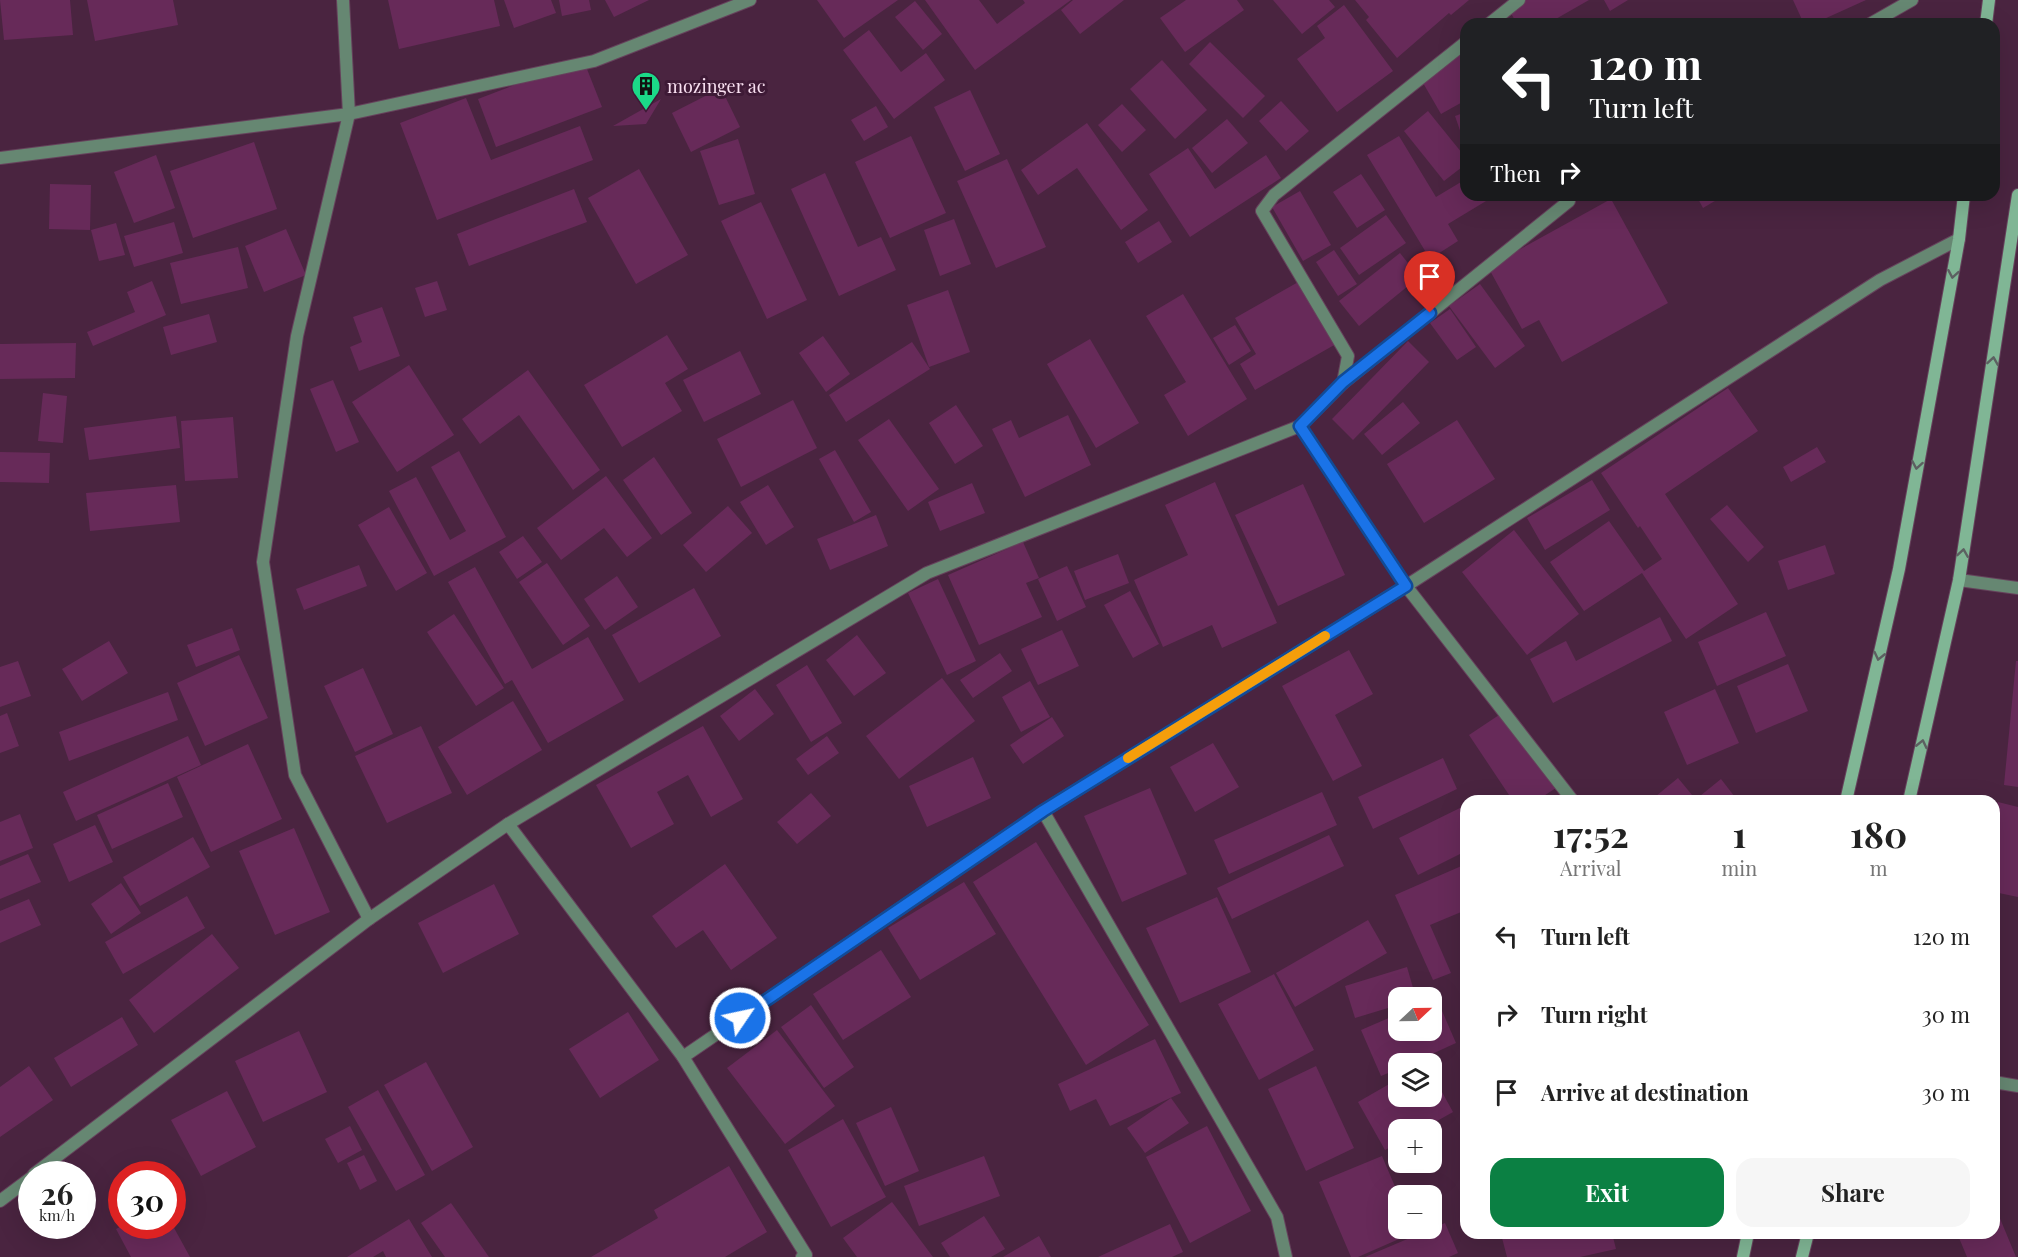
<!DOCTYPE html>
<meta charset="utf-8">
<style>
body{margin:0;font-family:"Playfair Display",serif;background:#f6f6f6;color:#222;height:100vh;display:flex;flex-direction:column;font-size:22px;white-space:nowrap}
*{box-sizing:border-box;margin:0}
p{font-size:20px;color:#767676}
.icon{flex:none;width:33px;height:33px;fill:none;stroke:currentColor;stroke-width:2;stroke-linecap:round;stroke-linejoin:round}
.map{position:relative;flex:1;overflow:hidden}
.sheet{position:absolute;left:1460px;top:795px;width:540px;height:444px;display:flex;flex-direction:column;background:#fff;border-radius:18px;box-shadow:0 6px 24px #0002}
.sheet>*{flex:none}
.guide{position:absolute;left:1460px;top:18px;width:540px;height:183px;border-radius:18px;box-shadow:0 6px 24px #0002;background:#202124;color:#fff;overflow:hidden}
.needle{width:39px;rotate:68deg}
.buttons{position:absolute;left:1388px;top:987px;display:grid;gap:12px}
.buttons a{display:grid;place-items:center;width:54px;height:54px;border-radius:12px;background:#fff;box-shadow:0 6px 24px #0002;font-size:30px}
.speed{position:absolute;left:18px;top:1161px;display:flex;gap:12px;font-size:30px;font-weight:700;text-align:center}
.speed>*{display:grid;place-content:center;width:78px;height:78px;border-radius:50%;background:#fff;box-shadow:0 6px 24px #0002;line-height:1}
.speed small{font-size:15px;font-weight:400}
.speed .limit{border:9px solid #d22;background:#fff;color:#111}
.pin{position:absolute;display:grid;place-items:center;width:51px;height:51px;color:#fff;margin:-62px -26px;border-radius:50% 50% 50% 0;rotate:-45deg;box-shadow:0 0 6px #0007}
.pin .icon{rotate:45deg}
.me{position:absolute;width:66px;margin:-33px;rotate:56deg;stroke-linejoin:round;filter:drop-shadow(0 0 4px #0008)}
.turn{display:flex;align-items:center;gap:21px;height:126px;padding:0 30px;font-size:27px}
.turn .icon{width:78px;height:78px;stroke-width:2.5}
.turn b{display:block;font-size:42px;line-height:51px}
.then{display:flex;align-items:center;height:57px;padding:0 30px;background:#0003;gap:12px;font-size:22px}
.eta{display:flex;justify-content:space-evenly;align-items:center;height:102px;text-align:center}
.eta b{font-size:36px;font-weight:700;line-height:42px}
.primary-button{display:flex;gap:12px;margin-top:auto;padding:12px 30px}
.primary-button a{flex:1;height:69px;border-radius:18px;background:#0b8043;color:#fff;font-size:24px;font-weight:700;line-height:69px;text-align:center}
.primary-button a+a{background:#f6f6f6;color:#222}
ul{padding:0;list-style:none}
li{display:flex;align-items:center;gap:18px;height:78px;padding:0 30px}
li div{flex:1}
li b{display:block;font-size:22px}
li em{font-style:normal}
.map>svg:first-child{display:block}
.building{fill:#672a59}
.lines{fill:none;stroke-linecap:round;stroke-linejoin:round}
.minor-casing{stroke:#66425c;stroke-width:14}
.secondary-casing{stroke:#66425c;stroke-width:14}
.minor{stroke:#668772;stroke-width:12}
.secondary{stroke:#80b695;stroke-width:12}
.oneway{stroke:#5c6061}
.route-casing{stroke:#114b97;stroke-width:15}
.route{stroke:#1a73e8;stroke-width:10}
.slow{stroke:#f59e0b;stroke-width:10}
.labels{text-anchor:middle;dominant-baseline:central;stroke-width:6;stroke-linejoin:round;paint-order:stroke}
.poi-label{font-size:18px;fill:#f8dff0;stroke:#3e1a36;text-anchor:start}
</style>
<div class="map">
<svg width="2018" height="1257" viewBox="0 0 2018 1257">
<rect width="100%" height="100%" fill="#4a2440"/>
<g class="building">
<polygon points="0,0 70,0 73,35 4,40"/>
<polygon points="87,0 173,0 178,25 95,41"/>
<polygon points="388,0 494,0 500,26 399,49"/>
<polygon points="504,0 551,0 556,13 514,28"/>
<polygon points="559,0 589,0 591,10 562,16"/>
<polygon points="605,0 649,0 614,17"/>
<polygon points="817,0 898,0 844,38"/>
<polygon points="925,0 979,0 997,24 1025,3 1023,0 1071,0 975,70"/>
<polygon points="1073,0 1124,0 1080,34 1061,10"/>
<polygon points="1186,0 1237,0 1244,10 1185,52 1160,18"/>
<polygon points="1273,0 1329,0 1335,7 1302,34"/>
<polygon points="1355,0 1469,0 1451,15 1449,13 1397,58 1366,20 1369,17"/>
<polygon points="1516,0 1589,0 1547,24 1517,24 1507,6"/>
<polygon points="1604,0 1628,0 1610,11"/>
<polygon points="1793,0 1866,0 1813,24 1804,24"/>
<polygon points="915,1 942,34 923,50 895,17"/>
<polygon points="1344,5 1393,71 1337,112 1297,59 1325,38 1317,26"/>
<polygon points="869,30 901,72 926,53 945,80 894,119 843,50"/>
<polygon points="1210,42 1265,96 1243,118 1189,64"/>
<polygon points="1466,50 1466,100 1441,114 1419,76"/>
<polygon points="583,59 602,107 496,147 478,99"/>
<polygon points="1162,60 1207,110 1175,139 1130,89"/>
<polygon points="721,88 740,127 691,152 672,113"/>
<polygon points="970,90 1000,154 965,171 934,107"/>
<polygon points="466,98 491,160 580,126 593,160 437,220 400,123"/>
<polygon points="661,99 646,124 613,126"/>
<polygon points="1281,101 1309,131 1286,151 1259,121"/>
<polygon points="1122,104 1146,130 1122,152 1098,125"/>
<polygon points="876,106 888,127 864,141 851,120"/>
<polygon points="1428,111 1466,158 1466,164 1444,181 1404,131"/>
<polygon points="1466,112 1466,145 1465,145 1455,116"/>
<polygon points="1227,119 1248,143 1212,173 1192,148"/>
<polygon points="1087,123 1148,210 1121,230 1077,168 1038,195 1021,170"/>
<polygon points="911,136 946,213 890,238 855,162"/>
<polygon points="1399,136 1436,197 1466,179 1466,195 1496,195 1448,224 1458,241 1430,259 1367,155"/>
<polygon points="738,139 755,194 719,205 700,151"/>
<polygon points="254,142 277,209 193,238 170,171"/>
<polygon points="1188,148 1215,189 1266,155 1281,178 1190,237 1149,174"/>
<polygon points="156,155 175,208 134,223 114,172"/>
<polygon points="1007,159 1046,247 996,268 957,181"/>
<polygon points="639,169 688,255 636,284 588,198"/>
<polygon points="825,173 858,247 881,237 896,270 839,296 791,189"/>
<polygon points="1361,174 1385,210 1357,228 1333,192"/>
<polygon points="50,184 91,185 90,230 49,229"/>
<polygon points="574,189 587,222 469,266 457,234"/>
<polygon points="1300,191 1331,245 1303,261 1272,207"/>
<polygon points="1696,195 1725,195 1703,208"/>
<polygon points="1611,199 1668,303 1562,362 1539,320 1522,329 1488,267"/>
<polygon points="761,202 807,300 767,319 721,221"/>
<polygon points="1386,215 1406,243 1359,275 1340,248"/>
<polygon points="954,219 971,264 940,276 924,230"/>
<polygon points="1159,221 1172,242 1138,263 1125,242"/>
<polygon points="174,222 183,253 134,267 124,236"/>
<polygon points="116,223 125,255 99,261 91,230"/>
<polygon points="286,229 306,275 264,292 245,246"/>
<polygon points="238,247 248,288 181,304 170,263"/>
<polygon points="1334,250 1357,284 1338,296 1316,262"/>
<polygon points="1400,253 1419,277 1359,326 1339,301"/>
<polygon points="152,281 166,315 93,346 87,332 135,312 127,292"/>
<polygon points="437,281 447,310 425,317 415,288"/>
<polygon points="1300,281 1336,344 1255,390 1240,364 1256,354 1235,318"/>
<polygon points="1480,284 1525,346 1495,368 1449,306"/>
<polygon points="948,290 970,352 929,367 907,305"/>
<polygon points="1183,294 1247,399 1188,436 1164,395 1186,382 1146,316"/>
<polygon points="382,307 400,356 359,371 350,347 362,342 353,317"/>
<polygon points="1450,309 1476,347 1457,360 1430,323"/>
<polygon points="209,314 217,342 171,355 163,327"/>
<polygon points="1235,325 1251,351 1229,365 1213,338"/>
<polygon points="667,335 688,369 665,383 682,411 622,447 584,385"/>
<polygon points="823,336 850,374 826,392 799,353"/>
<polygon points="1090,339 1139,423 1096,448 1047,364"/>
<polygon points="1408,341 1429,362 1353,440 1332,419"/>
<polygon points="912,342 930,369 846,422 829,395"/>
<polygon points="76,343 75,378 0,379 0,344"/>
<polygon points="740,351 761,394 704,422 683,380"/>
<polygon points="409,365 454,435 397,472 352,402"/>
<polygon points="528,370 600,470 573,490 519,415 480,444 462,419"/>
<polygon points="333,380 359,442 336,452 310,389"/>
<polygon points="1728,388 1758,431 1665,494 1738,604 1686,639 1642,573 1584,611 1550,562 1609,521 1644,571 1662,559 1640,526 1638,528 1601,473"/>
<polygon points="43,393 67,396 63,443 38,441"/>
<polygon points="793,400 817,448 741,487 717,439"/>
<polygon points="1403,402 1420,423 1382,455 1364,434"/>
<polygon points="956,405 983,446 955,464 929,423"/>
<polygon points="1068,415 1091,465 1025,497 992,429 1011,420 1019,438"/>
<polygon points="176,416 180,448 89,460 84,428"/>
<polygon points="233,417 238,478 185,481 181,421"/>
<polygon points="889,419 939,489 908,511 858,440"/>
<polygon points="1457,420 1495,479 1424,523 1387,464"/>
<polygon points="1817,447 1826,462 1791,482 1783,467"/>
<polygon points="835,450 871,512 854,522 819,459"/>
<polygon points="459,451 506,537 434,576 389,491 416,477 450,540 466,531 431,467"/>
<polygon points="0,452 50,453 49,483 0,482"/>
<polygon points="654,457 692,513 661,535 623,480"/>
<polygon points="606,476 652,538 627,557 604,528 561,560 537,528"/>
<polygon points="1592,480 1610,510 1545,550 1527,518"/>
<polygon points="1215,482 1277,623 1222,648 1212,625 1163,647 1134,580 1188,555 1165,505"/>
<polygon points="972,483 985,513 940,531 928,502"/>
<polygon points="1303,484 1345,575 1278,606 1235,515"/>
<polygon points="176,485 180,522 90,531 86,493"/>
<polygon points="768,485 794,527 766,545 740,502"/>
<polygon points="1727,505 1764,547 1748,562 1710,519"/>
<polygon points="728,506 752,533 706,572 683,545"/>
<polygon points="389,507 427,573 396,591 358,525"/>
<polygon points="876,515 888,546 830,570 817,539"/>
<polygon points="1514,530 1579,614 1527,655 1462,572"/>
<polygon points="523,536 542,562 517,579 499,552"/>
<polygon points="1023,542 1039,578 1026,583 1042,617 979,645 948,575"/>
<polygon points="1825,545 1835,574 1788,590 1778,561"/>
<polygon points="1118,554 1129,583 1085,600 1074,571"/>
<polygon points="547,563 590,626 563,645 519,582"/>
<polygon points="359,565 367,586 304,610 296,589"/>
<polygon points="1067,566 1086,607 1057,621 1038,579"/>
<polygon points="475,567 532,669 588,637 624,700 548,743 512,680 505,684 448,582"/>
<polygon points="617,576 638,607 605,630 584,599"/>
<polygon points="938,579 976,661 947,675 908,593"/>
<polygon points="694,588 721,636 639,683 612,635"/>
<polygon points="1130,591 1159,644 1133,658 1104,605"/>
<polygon points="1766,612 1786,656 1717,686 1698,642"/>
<polygon points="454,614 504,688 476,706 427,632"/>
<polygon points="1660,617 1672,641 1553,703 1530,659 1566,641 1576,661"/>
<polygon points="232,628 240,650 196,667 187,645"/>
<polygon points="1062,630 1079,666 1038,685 1021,649"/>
<polygon points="857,635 886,673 854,696 826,660"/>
<polygon points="109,641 128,673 82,701 62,669"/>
<polygon points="1349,650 1373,694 1335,715 1362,766 1333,781 1282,686"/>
<polygon points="1000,653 1012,671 973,698 960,680"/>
<polygon points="239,655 268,718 205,746 177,683"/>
<polygon points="18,661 31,696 0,707 0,667"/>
<polygon points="2016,661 2018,661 2018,787 2004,785"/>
<polygon points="1788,664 1808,711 1756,733 1737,686"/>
<polygon points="807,665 842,723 811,742 776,685"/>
<polygon points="363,668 393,734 355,752 324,686"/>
<polygon points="942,678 975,721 899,779 866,736"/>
<polygon points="1030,681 1050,717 1021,732 1002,697"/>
<polygon points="755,689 774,714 739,741 720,716"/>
<polygon points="1715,689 1739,743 1687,765 1664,712"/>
<polygon points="168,692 178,720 69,761 59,732"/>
<polygon points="513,701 542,750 467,795 438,747"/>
<polygon points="1508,709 1559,786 1536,801 1513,801 1469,735"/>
<polygon points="7,713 19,746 0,753 0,716"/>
<polygon points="1052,717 1064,736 1023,764 1010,745"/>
<polygon points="421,726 452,793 387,823 355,756"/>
<polygon points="703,726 743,799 711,817 688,775 657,792 674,824 631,848 596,785"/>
<polygon points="188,736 201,765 76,821 63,792"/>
<polygon points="827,736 839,753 808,775 796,759"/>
<polygon points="1213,743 1239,787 1195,812 1170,767"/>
<polygon points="248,744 282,819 211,852 177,777"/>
<polygon points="973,757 991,798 927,827 909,786"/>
<polygon points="1443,758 1457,789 1373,829 1358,797"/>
<polygon points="1678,778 1697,801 1650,801"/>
<polygon points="1721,779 1738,801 1704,801 1700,796"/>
<polygon points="168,783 183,817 112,849 97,815"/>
<polygon points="1150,788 1187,874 1122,902 1084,816"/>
<polygon points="1322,792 1337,825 1229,874 1214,840"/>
<polygon points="811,793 831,816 797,844 777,822"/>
<polygon points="1998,802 2018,807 2018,897 1994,892 1994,824"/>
<polygon points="1466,805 1466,851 1418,875 1399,838"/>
<polygon points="20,814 33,848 0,861 0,822"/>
<polygon points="95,825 113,862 69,882 53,844"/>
<polygon points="294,828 330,912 275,935 239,851"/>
<polygon points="1329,835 1344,866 1232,919 1217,888"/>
<polygon points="193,837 210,867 140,906 123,877"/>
<polygon points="1036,842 1149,1025 1086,1065 973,882"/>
<polygon points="28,854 41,882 0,899 0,866"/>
<polygon points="725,864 777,938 731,970 703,930 676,948 652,916"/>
<polygon points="1466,864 1466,910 1430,925 1451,973 1433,980 1395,895"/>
<polygon points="964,882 996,934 920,980 888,928"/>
<polygon points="121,883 141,913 111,934 91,904"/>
<polygon points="494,884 519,934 443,973 418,923"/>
<polygon points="187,896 205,928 123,974 105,942"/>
<polygon points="1217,897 1251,972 1180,1003 1146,928"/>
<polygon points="29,899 41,925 0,943 0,911"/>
<polygon points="1368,920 1387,953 1295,1007 1276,973"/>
<polygon points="212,934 239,968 154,1033 129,1000"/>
<polygon points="881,950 911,997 843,1040 813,994"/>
<polygon points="1407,967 1416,998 1398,998 1398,1005 1355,1018 1345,986"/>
<polygon points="1274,974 1314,1050 1259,1080 1218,1004"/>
<polygon points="1436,997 1456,1043 1410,1064 1398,1064 1398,1069 1381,1076 1361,1030 1398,1014 1398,1030 1431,1030 1431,999"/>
<polygon points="811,1005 854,1067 824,1088 781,1027"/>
<polygon points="628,1012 659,1060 600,1098 569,1049"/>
<polygon points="122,1017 138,1045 71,1087 54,1058"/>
<polygon points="777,1030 835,1106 785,1144 727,1068"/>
<polygon points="299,1031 327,1092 263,1122 235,1061"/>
<polygon points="1155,1039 1181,1093 1110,1126 1096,1099 1070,1111 1058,1084"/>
<polygon points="426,1062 473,1147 432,1171 384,1085"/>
<polygon points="29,1066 53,1100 0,1137 0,1087"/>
<polygon points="1316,1066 1354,1148 1306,1171 1268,1089"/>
<polygon points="1431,1072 1453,1112 1421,1130 1398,1130 1398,1143 1385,1150 1358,1102 1398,1079 1398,1096 1431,1096"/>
<polygon points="378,1090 425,1175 396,1191 348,1107"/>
<polygon points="227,1091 256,1147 201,1176 171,1120"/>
<polygon points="1171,1098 1189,1123 1145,1153 1127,1128"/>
<polygon points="891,1107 919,1171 885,1186 856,1123"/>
<polygon points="843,1119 886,1197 831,1227 788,1150"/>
<polygon points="350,1126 362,1150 338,1163 325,1139"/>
<polygon points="1207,1126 1251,1211 1190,1243 1146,1157"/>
<polygon points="364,1155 377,1181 360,1190 347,1163"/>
<polygon points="984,1156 1000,1196 919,1226 904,1186"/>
<polygon points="1382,1156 1399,1196 1398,1196 1398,1228 1414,1228 1415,1232 1358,1257 1351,1257 1319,1182"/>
<polygon points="729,1166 767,1232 725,1257 591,1257 658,1218 654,1210"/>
<polygon points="892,1202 933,1257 857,1257 843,1238"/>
<polygon points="451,1203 489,1257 445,1257 421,1223"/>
<polygon points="1994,1204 2016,1257 1967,1257 1957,1233 1994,1233"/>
<polygon points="984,1216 1005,1249 991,1257 950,1257 941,1243"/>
<polygon points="409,1219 432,1257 386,1257 383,1251 373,1257 347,1257"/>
<polygon points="1445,1223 1458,1253 1449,1257 1365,1257"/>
<polygon points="1170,1224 1183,1252 1172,1257 1098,1257"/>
<polygon points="122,1226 173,1226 190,1257 131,1257 116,1229"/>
<polygon points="1505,1233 1612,1233 1616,1249 1580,1257 1507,1257 1501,1234"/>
<polygon points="1039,1236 1051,1257 1003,1257"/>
</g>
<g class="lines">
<g class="minor-casing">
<g id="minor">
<polyline points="343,0 349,114 297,336 263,562 295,775 369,919"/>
<polyline points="1489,24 1519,0"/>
<polyline points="1870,24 1912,0"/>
<polyline points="0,158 349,114 594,61 750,0"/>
<polyline points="1343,383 1569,201"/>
<polyline points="1300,426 1343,383 1348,356 1262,211 1274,195 1466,42"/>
<polyline points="1959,580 2018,588"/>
<polyline points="1043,811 1277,1217 1286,1257"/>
<polyline points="508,824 927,573 1300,426 1406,586 1573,801"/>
<polyline points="1994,1082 2018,1086"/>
<polyline points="34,1174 369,919 508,824 683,1057"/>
<polyline points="0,1201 32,1177"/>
<polyline points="802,1257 806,1255 683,1057 1043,811 1406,586 1880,280 1959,239"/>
</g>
</g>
<g class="secondary-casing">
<g id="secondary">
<polyline points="1986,24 1989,0"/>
<polyline points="1846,801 1899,569 1959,239 1964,195"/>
<polyline points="1909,801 1959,580 2018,195"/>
<polyline points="1743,1257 1748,1233"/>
<polyline points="1802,1257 1808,1233"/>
</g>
</g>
<use href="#minor" class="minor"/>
<use href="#secondary" class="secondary"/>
</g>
<defs><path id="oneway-chevron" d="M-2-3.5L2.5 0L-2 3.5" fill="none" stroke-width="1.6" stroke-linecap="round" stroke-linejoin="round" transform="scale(1.5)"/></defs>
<g class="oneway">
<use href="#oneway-chevron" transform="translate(1953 274) rotate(100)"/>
<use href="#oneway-chevron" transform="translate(1993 361) rotate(-81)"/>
<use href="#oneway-chevron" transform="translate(1917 465) rotate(100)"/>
<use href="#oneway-chevron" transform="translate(1963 553) rotate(-81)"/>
<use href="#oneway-chevron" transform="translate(1879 656) rotate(103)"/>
<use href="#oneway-chevron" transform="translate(1922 744) rotate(-77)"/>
</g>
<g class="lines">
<g class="route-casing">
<polyline id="route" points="740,1018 1043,811 1406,586 1300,426 1343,382 1430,313"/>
</g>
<use href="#route" class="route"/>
<polyline class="slow" points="1128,758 1325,636"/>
</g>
<defs>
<g id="building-pin" transform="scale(1.5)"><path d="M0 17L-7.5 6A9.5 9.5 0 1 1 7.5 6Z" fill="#1bd988" stroke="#3e1a36"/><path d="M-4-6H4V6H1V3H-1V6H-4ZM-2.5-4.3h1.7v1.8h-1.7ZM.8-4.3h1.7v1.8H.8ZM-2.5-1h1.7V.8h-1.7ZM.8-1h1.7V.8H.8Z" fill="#111"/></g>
</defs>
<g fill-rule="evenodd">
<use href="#building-pin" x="646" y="86"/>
</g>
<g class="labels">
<g class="poi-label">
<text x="667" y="86">mozinger ac</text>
</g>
</g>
</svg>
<div class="buttons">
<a><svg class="needle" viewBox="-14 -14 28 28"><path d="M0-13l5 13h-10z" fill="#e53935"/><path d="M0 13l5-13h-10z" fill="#767676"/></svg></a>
<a><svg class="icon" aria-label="layers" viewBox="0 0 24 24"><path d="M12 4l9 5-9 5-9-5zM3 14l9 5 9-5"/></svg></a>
<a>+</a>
<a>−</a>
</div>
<div class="speed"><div>26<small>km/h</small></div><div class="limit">30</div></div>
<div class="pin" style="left:1430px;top:313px;background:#d93025"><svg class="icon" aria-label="arrive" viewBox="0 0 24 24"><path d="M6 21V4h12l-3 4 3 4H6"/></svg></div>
<svg class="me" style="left:740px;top:1018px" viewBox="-20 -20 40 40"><circle r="17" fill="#1a73e8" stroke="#fff" stroke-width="3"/><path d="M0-11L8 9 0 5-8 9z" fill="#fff"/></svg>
<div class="guide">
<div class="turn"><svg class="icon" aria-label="left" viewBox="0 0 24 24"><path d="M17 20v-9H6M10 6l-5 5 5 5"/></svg><div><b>120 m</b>Turn left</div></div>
<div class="then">Then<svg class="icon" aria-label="right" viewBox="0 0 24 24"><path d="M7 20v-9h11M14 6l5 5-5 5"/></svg></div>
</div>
<section class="sheet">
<div class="eta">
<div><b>17:52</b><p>Arrival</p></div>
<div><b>1</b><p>min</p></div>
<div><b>180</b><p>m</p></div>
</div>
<ul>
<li><svg class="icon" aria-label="left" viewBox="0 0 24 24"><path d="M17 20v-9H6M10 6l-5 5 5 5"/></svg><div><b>Turn left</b></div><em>120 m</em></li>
<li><svg class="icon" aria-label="right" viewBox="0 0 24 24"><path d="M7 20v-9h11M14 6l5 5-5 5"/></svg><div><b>Turn right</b></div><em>30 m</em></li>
<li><svg class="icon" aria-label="arrive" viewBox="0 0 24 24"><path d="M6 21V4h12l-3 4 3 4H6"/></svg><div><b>Arrive at destination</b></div><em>30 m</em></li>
</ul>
<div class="primary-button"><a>Exit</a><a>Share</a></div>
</section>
</div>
